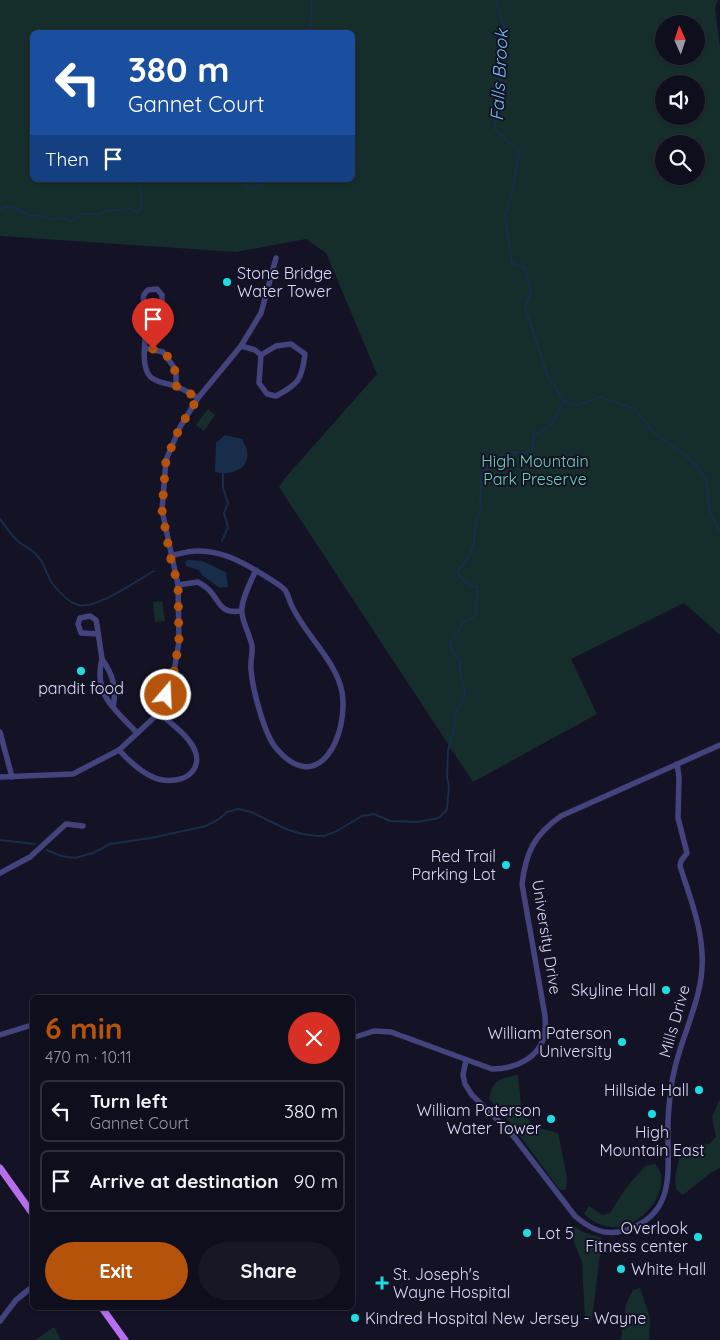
<!DOCTYPE html>
<meta charset="utf-8">
<style>
body{margin:0;font-family:Quicksand,sans-serif;background:#181725;color:#f1f3f6;height:100vh;display:flex;flex-direction:column;font-size:19px;white-space:nowrap}
*{box-sizing:border-box;margin:0}
p{font-size:16px;color:#9b9ca3}
.icon{flex:none;width:28px;height:28px;fill:none;stroke:currentColor;stroke-width:2;stroke-linecap:round;stroke-linejoin:round}
.map{position:relative;flex:1;overflow:hidden}
.sheet{position:absolute;left:30px;top:995px;width:325px;height:315px;display:flex;flex-direction:column;background:#0f0e1c;border-radius:8px;box-shadow:0 1px 4px #0004,0 0 0 1px #2f2e3b}
.sheet>*{flex:none}
.banner{position:absolute;left:30px;top:30px;width:325px;height:152px;border-radius:8px;box-shadow:0 1px 4px #0004,0 0 0 1px #2f2e3b;background:#1a4fa0;color:#fff;overflow:hidden}
.needle{width:32px;rotate:357deg}
.buttons{position:absolute;left:655px;top:15px;display:grid;gap:10px}
.buttons a{display:grid;place-items:center;width:50px;height:50px;border-radius:50%;background:#0f0e1c;box-shadow:0 1px 4px #0004,0 0 0 1px #2f2e3b;font-size:25px}
.pin{position:absolute;display:grid;place-items:center;width:42px;height:42px;color:#fff;margin:-51px -21px;border-radius:50% 50% 50% 0;rotate:-45deg;box-shadow:0 0 5px #0007}
.pin .icon{rotate:45deg}
.me{position:absolute;width:55px;margin:-28px;rotate:19deg;stroke-linejoin:round;filter:drop-shadow(0 0 4px #0008)}
.turn{display:flex;align-items:center;gap:18px;height:105px;padding:0 15px;font-size:22px}
.turn .icon{width:65px;height:65px;stroke-width:2.5}
.turn b{display:block;font-size:35px;line-height:42px}
.then{display:flex;align-items:center;height:48px;padding:0 15px;background:#0003;gap:10px;font-size:19px}
.round{display:grid;place-items:center;flex:none;width:52px;height:52px;border-radius:26px;background:#181725}
.headline{display:flex;align-items:center;justify-content:space-between;height:85px;padding:0 15px}
h1{font-size:30px;font-weight:700;line-height:38px;color:#b45309}
.primary-button{display:flex;gap:10px;margin-top:auto;padding:10px 15px}
.primary-button a{flex:1;height:58px;border-radius:30px;background:#b45309;color:#fff;font-size:20px;font-weight:700;line-height:58px;text-align:center}
.primary-button a+a{background:#181725;color:#f1f3f6}
ul{padding:0;list-style:none}
li{display:flex;align-items:center;gap:15px;height:62px;margin:0 10px 8px;padding:0 5px;border:2px solid #2f2e3b;border-radius:8px}
li div{flex:1}
li b{display:block;font-size:19px}
li em{font-style:normal}
.map>svg:first-child{display:block}
.green{fill:#162e2b;fill-rule:evenodd}
.water{fill:#172d4a}
.lines{fill:none;stroke-linecap:round;stroke-linejoin:round}
.stream{stroke:#172d4a;stroke-width:2}
.minor{stroke:#43447e;stroke-width:5.5}
.major{stroke:#b66eed;stroke-width:7}
.route{stroke:#b45309;stroke-width:9;stroke-dasharray:0 16.2}
.poi-dot{fill:#1ddce3;stroke:#141225;stroke-width:2}
.labels{text-anchor:middle;dominant-baseline:central;stroke-width:4;stroke-linejoin:round;paint-order:stroke}
.poi-label{font-size:16px;fill:#dcdafa;stroke:#141225;text-anchor:end}
.park-label{font-size:16px;fill:#6ed2b3;stroke:#141225}
.street-label{font-size:16px;fill:#dcdafa;stroke:#141225}
.water-label{font-size:18px;font-style:italic;fill:#75bdee;stroke:#141225}
</style>
<div class="map">
<svg width="720" height="1340" viewBox="0 0 720 1340">
<rect width="100%" height="100%" fill="#141225"/>
<g class="green">
<path d="M 0,0 L 718,0 L 715,8 L 720,48 L 720,635 L 684,603 L 571,659 L 597,714 L 473,782 L 279,487 L 286,477 L 377,374 L 326,253 L 306,239 L 236,252 L 0,236 ZM 664,24 L 696,24 L 696,56 L 664,56 ZM 32,32 L 352,32 L 352,180 L 32,180 ZM 664,84 L 696,84 L 696,116 L 664,116 ZM 664,144 L 696,144 L 696,176 L 664,176 Z"/>
<polygon points="208,409 215,415 204,431 196,425"/>
<polygon points="162,601 165,621 155,622 153,602"/>
<path d="M 518,1075 L 521,1105 L 532,1126 L 558,1133 L 567,1178 L 566,1190 L 560,1190 L 511,1124 L 489,1099 C 493,1079 499,1079 518,1075 Z"/>
<polygon points="720,1099 720,1168 709,1174 683,1195 676,1189 675,1178 681,1149 689,1145 709,1144 716,1137 712,1117"/>
<path d="M 655,1164 C 657,1167 660,1171 661,1174 C 666,1200 636,1230 611,1227 C 600,1226 592,1221 584,1214 L 589,1206 L 602,1215 L 610,1213 L 626,1188 L 645,1166 Z"/>
<polygon points="573,1225 583,1232 602,1238 592,1320 588,1322 585,1317 582,1262 574,1242"/>
<polygon points="640,1288 650,1318 649,1340 621,1340 626,1304 633,1290"/>
<polygon points="54,1327 61,1340 35,1340"/>
</g>
<g class="water">
<path d="M 225,435 L 242,439 C 243,442 246,446 247,450 C 251,470 230,476 215,472 L 216,443 Z"/>
<polygon points="188,560 202,561 226,572 228,587 220,588 202,575 199,570 186,566 185,562"/>
</g>
<g class="lines">
<g class="stream">
<polyline points="496,0 504,28 498,58 501,82 495,100 495,129 519,152 511,197 505,215 512,263 525,268 531,292 525,307 547,374 564,401 577,405 601,397 635,409 652,431 691,460 706,479 710,513 720,531"/>
<polyline points="310,32 312,0"/>
<polyline points="238,180 251,189 260,185 262,180"/>
<path d="M 0,209 C 15,203 15,210 27,214 C 35,217 42,214 51,220 L 63,217 L 71,221 L 83,214 L 100,214 L 105,211 L 130,209 L 138,212 L 142,206 L 140,188 L 141,180"/>
<path d="M 0,519 C 6,527 12,537 20,543 C 28,548 35,551 40,559 C 45,566 47,575 52,583 C 58,591 68,602 78,605 C 95,610 138,580 154,571"/>
<polyline points="222,541 228,527 224,513 228,503 223,488 223,474"/>
<polyline points="0,840 35,844"/>
<path d="M 47,850 L 61,856 L 75,858 L 93,853 L 110,844 L 151,838 L 206,826 L 219,819 L 227,812 L 238,809 L 251,812 L 286,829 L 302,834 L 317,836 L 324,836 L 337,831 L 362,816 L 374,814 L 390,821 L 417,822 L 439,818 L 447,809 L 449,786 L 447,778 L 448,751 L 455,724 L 455,714 L 464,698 L 465,692 L 460,673 L 460,659 L 453,653 L 450,644 L 464,621 L 473,618 L 477,612 C 475,604 478,596 477,587 L 468,584 L 457,573 C 464,563 473,553 474,540 C 476,527 474,522 482,509 L 480,498 L 482,471 L 489,468 L 504,453 L 514,452 L 525,454 L 532,451 L 534,434 C 552,430 557,416 564,401"/>
</g>
<g class="minor">
<path d="M 149,307 C 142,302 141,296 148,290 L 157,289 L 162,295 L 162,302 L 156,307 L 149,307 C 148,323 137,368 152,378 C 160,384 169,383 178,387 C 185,390 192,394 198,398"/>
<path d="M 291,344 L 305,354 C 302,379 299,384 276,396 L 267,394 L 259,383 L 261,355 L 276,346 Z"/>
<polyline points="241,346 255,350 261,355"/>
<polyline points="145,348 163,352 176,370 176,386"/>
<path d="M 170,556 C 179,554 188,551 196,551 C 224,550 247,565 270,579 C 274,582 282,586 285,590 C 288,594 289,600 291,604 C 304,634 336,660 342,692 C 349,734 319,799 276,748 C 264,734 252,687 251,669 C 250,661 253,653 252,646 C 250,635 243,624 242,613 C 240,602 251,581 256,570"/>
<path d="M 178,585 L 198,582 C 201,584 205,586 208,589 C 221,601 218,614 241,611"/>
<polyline points="98,634 81,633 78,624 80,618 90,616 96,620 97,625 102,659"/>
<path d="M 113,707 C 117,688 113,675 102,659 C 93,695 115,709 137,733"/>
<polyline points="0,732 12,777"/>
<path d="M 119,750 C 130,762 146,778 163,780 C 189,784 207,765 190,742 C 183,731 169,722 159,713"/>
<polyline points="0,777 73,774 119,750 159,713 173,677 179,642 178,585 162,510 166,460 180,427 198,398 241,346 261,313 276,258"/>
<polyline points="0,873 30,857 66,824 83,826"/>
<polyline points="0,1035 32,1025"/>
<path d="M 352,1038 L 374,1031 L 391,1032 L 492,1069 C 515,1069 541,1058 545,1032 C 546,1027 545,1021 545,1016 L 522,884 C 526,852 534,835 561,816 L 720,745"/>
<path d="M 466,1060 L 463,1075 L 465,1084 L 472,1095 L 511,1133 L 575,1216 C 590,1229 606,1237 626,1230 C 680,1213 666,1164 668,1121 C 669,1105 670,1087 674,1072 C 682,1033 705,995 702,954 C 701,924 689,895 680,866 L 681,861 L 687,853 L 678,818 L 679,777 L 677,764"/>
<polyline points="0,1321 16,1300 32,1287"/>
</g>
<g class="major">
<polyline points="0,1168 32,1213"/>
<polyline points="102,1308 125,1340"/>
</g>
</g>
<g class="lines">
<path class="route" d="M 153,349 C 173,354 176,368 176,386 L 198,398 L 180,427 L 166,460 L 162,510 L 170,556 L 178,585 L 179,642 L 173,677 L 166,695"/>
</g>
<g class="poi-dot">
<circle cx="227" cy="282" r="5"/>
<circle cx="81" cy="671" r="5"/>
<circle cx="506" cy="865" r="5"/>
<circle cx="666" cy="990" r="5"/>
<circle cx="622" cy="1042" r="5"/>
<circle cx="699" cy="1090" r="5"/>
<circle cx="652" cy="1114" r="5"/>
<circle cx="551" cy="1119" r="5"/>
<circle cx="527" cy="1233" r="5"/>
<circle cx="698" cy="1237" r="5"/>
<circle cx="621" cy="1269" r="5"/>
<path d="M379.5 1275.5h5v5h5v5h-5v5h-5v-5h-5v-5h5z"/>
<circle cx="355" cy="1318" r="5"/>
</g>
<g class="labels">
<g class="poi-label">
<text x="237" y="273" text-anchor="start">Stone Bridge<tspan x="237" dy="18">Water Tower</tspan></text>
<text x="81" y="688" text-anchor="middle">pandit food</text>
<text x="496" y="856">Red Trail<tspan x="496" dy="18">Parking Lot</tspan></text>
<text x="656" y="990">Skyline Hall</text>
<text x="612" y="1033">William Paterson<tspan x="612" dy="18">University</tspan></text>
<text x="689" y="1090">Hillside Hall</text>
<text x="541" y="1110">William Paterson<tspan x="541" dy="18">Water Tower</tspan></text>
<text x="652" y="1132" text-anchor="middle">High<tspan x="652" dy="18">Mountain East</tspan></text>
<text x="688" y="1228">Overlook<tspan x="688" dy="18">Fitness center</tspan></text>
<text x="537" y="1233" text-anchor="start">Lot 5</text>
<text x="631" y="1269" text-anchor="start">White Hall</text>
<text x="393" y="1274" text-anchor="start">St. Joseph's<tspan x="393" dy="18">Wayne Hospital</tspan></text>
<text x="365" y="1318" text-anchor="start">Kindred Hospital New Jersey - Wayne</text>
</g>
<g class="park-label">
<text x="535" y="461">High Mountain<tspan x="535" dy="18">Park Preserve</tspan></text>
</g>
<g class="street-label">
<text transform="translate(547 937) rotate(81)">University Drive</text>
<text transform="translate(674 1021) rotate(-74)">Mills Drive</text>
</g>
<g class="water-label">
<text transform="translate(499 75) rotate(-87)">Falls Brook</text>
</g>
</g>
</svg>
<div class="buttons">
<a><svg class="needle" viewBox="-14 -14 28 28"><path d="M0-13l5 13h-10z" fill="#e53935"/><path d="M0 13l5-13h-10z" fill="#9b9ca3"/></svg></a>
<a><svg class="icon" aria-label="sound" viewBox="0 0 24 24"><path d="M4 9h4l5-4v14l-5-4H4zM17 9q2 3 0 6"/></svg></a>
<a><svg class="icon" aria-label="search" viewBox="0 0 24 24"><circle cx="10" cy="10" r="6"/><path d="M15 15l6 6"/></svg></a>
</div>
<div class="pin" style="left:153px;top:349px;background:#d93025"><svg class="icon" aria-label="arrive" viewBox="0 0 24 24"><path d="M6 21V4h12l-3 4 3 4H6"/></svg></div>
<svg class="me" style="left:166px;top:695px" viewBox="-20 -20 40 40"><circle r="17" fill="#b45309" stroke="#fff" stroke-width="3"/><path d="M0-11L8 9 0 5-8 9z" fill="#fff"/></svg>
<div class="banner">
<div class="turn"><svg class="icon" aria-label="left" viewBox="0 0 24 24"><path d="M17 20v-9H6M10 6l-5 5 5 5"/></svg><div><b>380 m</b>Gannet Court</div></div>
<div class="then">Then<svg class="icon" aria-label="arrive" viewBox="0 0 24 24"><path d="M6 21V4h12l-3 4 3 4H6"/></svg></div>
</div>
<section class="sheet">
<div class="headline"><div><h1>6 min</h1><p>470 m · 10:11</p></div><a class="round" style="background:#d93025;color:#fff"><svg class="icon" aria-label="close" viewBox="0 0 24 24"><path d="M6 6l12 12M18 6L6 18"/></svg></a></div>
<ul>
<li><svg class="icon" aria-label="left" viewBox="0 0 24 24"><path d="M17 20v-9H6M10 6l-5 5 5 5"/></svg><div><b>Turn left</b><p>Gannet Court</p></div><em>380 m</em></li>
<li><svg class="icon" aria-label="arrive" viewBox="0 0 24 24"><path d="M6 21V4h12l-3 4 3 4H6"/></svg><div><b>Arrive at destination</b></div><em>90 m</em></li>
</ul>
<div class="primary-button"><a>Exit</a><a>Share</a></div>
</section>
</div>
